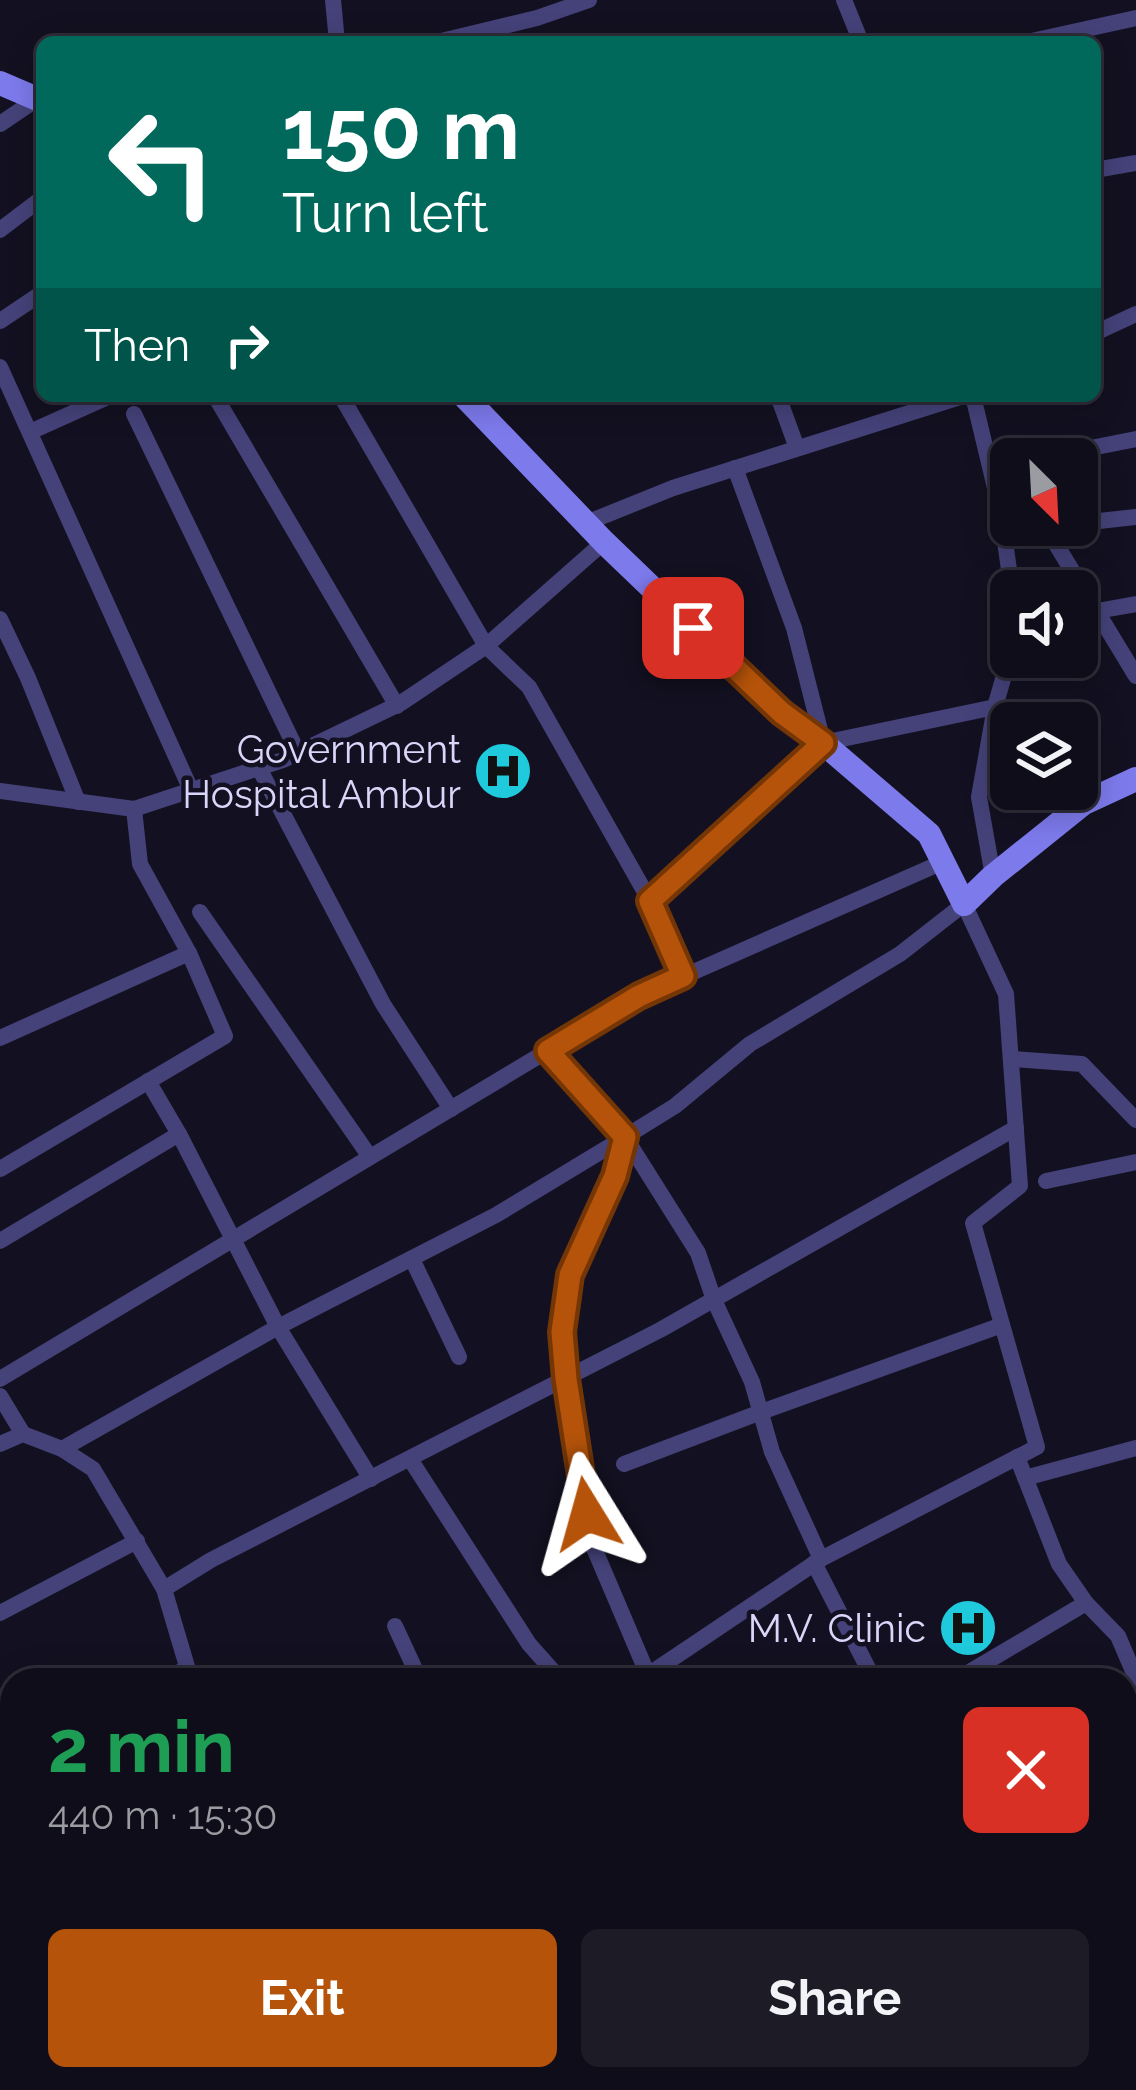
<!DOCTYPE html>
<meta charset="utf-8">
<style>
body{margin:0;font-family:Raleway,sans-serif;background:#1c1b26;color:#f1f3f6;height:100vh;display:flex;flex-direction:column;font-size:45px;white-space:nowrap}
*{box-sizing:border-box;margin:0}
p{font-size:39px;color:#9b9ca2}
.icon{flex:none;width:66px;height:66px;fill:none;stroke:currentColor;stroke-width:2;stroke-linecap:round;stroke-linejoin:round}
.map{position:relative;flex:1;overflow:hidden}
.sheet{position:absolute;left:0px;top:1668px;width:1137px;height:423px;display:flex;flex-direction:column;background:#0e0d19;border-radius:36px 36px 0 0;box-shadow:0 6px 30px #0003,0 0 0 3px #2e2d38}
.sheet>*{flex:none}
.banner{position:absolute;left:36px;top:36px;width:1065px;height:366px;border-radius:18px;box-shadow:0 6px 30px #0003,0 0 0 3px #2e2d38;background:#00695c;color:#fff;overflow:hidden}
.needle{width:78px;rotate:156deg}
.tools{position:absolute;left:990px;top:438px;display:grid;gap:24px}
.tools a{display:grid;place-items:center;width:108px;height:108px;border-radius:18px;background:#0e0d19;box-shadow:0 6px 30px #0003,0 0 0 3px #2e2d38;font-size:60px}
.pin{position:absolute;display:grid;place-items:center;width:102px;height:102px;color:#fff;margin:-51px;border-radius:24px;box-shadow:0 6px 18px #0006}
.me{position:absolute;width:132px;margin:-66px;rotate:352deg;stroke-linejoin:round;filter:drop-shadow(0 0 9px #0008)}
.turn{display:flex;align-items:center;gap:42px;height:252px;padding:0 48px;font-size:54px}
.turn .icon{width:156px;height:156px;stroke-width:2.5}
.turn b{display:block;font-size:84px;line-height:102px}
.then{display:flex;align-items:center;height:114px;padding:0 48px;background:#0003;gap:24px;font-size:45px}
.round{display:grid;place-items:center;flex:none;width:126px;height:126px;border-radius:18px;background:#1c1b26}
.head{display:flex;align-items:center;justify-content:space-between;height:204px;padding:0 48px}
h1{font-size:72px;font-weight:700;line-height:90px;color:#1e9e55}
.action{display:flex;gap:24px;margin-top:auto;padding:24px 48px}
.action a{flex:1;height:138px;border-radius:18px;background:#b45309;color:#fff;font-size:48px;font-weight:700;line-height:138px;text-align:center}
.action a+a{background:#1c1b26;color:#f1f3f6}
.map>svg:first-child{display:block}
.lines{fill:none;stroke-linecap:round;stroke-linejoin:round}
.minor{stroke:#444279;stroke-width:16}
.secondary{stroke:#7d7aec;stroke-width:24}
.route-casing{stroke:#753606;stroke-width:30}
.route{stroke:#b45309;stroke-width:21}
.labels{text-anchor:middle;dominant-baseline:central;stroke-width:9;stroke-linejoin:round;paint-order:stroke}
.poi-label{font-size:39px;fill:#dad6f9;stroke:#131121;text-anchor:end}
</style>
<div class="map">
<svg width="1136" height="2090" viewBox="0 0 1136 2090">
<rect width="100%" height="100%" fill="#131121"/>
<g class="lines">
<g class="minor">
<polyline points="333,0 337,42"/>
<polyline points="844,0 861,42"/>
<polyline points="437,42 537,18 589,0"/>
<polyline points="1027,42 1136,18"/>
<polyline points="0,124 37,99"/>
<polyline points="1095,170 1136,163"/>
<polyline points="0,230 42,198"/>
<polyline points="0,321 42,293"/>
<polyline points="1095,333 1136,314"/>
<polyline points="0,367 191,790"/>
<polyline points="215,396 397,706"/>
<polyline points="341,396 486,646 529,687 650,901 683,976"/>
<polyline points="778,396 797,448"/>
<polyline points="973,396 1001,513 1012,591"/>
<polyline points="134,414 298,753"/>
<polyline points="30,432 110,396"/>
<polyline points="1035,459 1136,439"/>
<polyline points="735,468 794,628 823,742"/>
<polyline points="586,523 673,488 963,396"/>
<polyline points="1048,531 1136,676"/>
<polyline points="1005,540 1099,521 1136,517"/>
<polyline points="1097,611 1136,604"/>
<polyline points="0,619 28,678 78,802"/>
<polyline points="259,768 383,1004 451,1109"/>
<polyline points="0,791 134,809 283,760 401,703 486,646 604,542"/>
<polyline points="993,876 979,797 995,707 1011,651"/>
<polyline points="650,901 823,743 995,707"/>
<polyline points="200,912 370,1157"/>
<polyline points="0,1038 189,953"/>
<polyline points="548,1050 625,1137 698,1253 714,1300 752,1382 772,1452 821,1559"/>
<polyline points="1011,1059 1082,1064 1136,1120"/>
<polyline points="148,1081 179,1134 278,1327 371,1479"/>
<polyline points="0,1169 225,1036 189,953 140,864 134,809"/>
<polyline points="1046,1181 1136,1162"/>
<polyline points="0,1241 179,1134"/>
<polyline points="412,1259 459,1357"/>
<polyline points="0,1379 639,996 943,862"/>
<polyline points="0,1396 23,1434"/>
<polyline points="0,1444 23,1434 62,1449 93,1469 164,1589 191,1680"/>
<polyline points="62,1449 278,1327 496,1215 625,1137"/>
<polyline points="1017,1457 1059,1564 1086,1603 1118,1636 1136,1678"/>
<polyline points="410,1459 529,1644 561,1680"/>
<polyline points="624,1464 761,1412 1002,1325"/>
<polyline points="1025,1478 1136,1448"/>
<polyline points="814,1563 874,1680"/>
<polyline points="164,1589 211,1560 660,1330 1016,1128"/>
<polyline points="0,1613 137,1541"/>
<polyline points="395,1626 420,1680"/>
<polyline points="162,1680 186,1669"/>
<polyline points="641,1680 648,1675 591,1541 566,1379 562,1332 570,1275 615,1176 625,1137 675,1106 750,1044 900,954 964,904 1006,994 1020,1186 973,1223 1037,1447 821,1559 648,1675 650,1680"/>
<polyline points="956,1680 1086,1603"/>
<polyline points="1125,1744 1136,1740"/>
<polyline points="0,1758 12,1752"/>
<polyline points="1125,1809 1136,1838"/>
<polyline points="0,1863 12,1859"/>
<polyline points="1125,1926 1136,1924"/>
<polyline points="0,1979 12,1974"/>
<polyline points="1125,2042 1136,2038"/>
<polyline points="778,2079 782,2090"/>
<polyline points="0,2090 30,2079"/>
<polyline points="227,2090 230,2079"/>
<polyline points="371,2090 388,2079"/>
<polyline points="557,2090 574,2079"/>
<polyline points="626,2090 646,2079"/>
<polyline points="1018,2090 1042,2079"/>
</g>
<g class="secondary">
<polyline points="0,83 42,101"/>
<polyline points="464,396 604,542 782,713 823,743 929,834 964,904 993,876 1084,803 1136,779"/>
</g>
</g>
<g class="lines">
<g class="route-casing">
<polyline id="route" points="587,1514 566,1379 562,1332 570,1275 615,1176 625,1137 548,1051 639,996 683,976 650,901 823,743 782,713 693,628"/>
</g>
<use href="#route" class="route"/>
</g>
<defs>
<g id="hospital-disc" transform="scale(3)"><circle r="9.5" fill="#1fcadc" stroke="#131121"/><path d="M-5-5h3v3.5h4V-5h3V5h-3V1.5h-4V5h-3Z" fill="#111"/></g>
</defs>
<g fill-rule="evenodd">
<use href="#hospital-disc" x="503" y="771"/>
<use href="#hospital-disc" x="968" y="1628"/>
</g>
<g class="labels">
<g class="poi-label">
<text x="461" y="749">Government<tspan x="461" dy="45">Hospital Ambur</tspan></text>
<text x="926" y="1628">M.V. Clinic</text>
</g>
</g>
</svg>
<div class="tools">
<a><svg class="needle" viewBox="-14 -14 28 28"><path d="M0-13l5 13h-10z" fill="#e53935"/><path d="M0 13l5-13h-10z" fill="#9b9ca2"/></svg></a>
<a><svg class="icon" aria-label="sound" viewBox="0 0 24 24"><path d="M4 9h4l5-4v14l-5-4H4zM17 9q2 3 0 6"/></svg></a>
<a><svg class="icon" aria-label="layers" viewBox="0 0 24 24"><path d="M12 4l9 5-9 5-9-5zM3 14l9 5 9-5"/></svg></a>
</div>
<div class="pin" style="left:693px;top:628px;background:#d93025"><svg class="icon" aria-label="arrive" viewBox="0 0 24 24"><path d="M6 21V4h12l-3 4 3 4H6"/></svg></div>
<svg class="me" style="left:587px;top:1514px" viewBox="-20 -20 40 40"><path d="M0-17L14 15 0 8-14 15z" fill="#b45309" stroke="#fff" stroke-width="4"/></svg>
<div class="banner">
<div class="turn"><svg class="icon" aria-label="left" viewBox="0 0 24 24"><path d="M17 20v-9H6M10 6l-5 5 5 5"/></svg><div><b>150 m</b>Turn left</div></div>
<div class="then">Then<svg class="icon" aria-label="right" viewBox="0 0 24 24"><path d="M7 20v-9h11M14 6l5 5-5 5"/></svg></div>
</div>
<section class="sheet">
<div class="head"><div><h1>2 min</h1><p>440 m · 15:30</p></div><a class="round" style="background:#d93025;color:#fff"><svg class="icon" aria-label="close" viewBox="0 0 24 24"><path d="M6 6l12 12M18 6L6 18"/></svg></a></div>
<div class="action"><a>Exit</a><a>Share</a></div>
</section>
</div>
